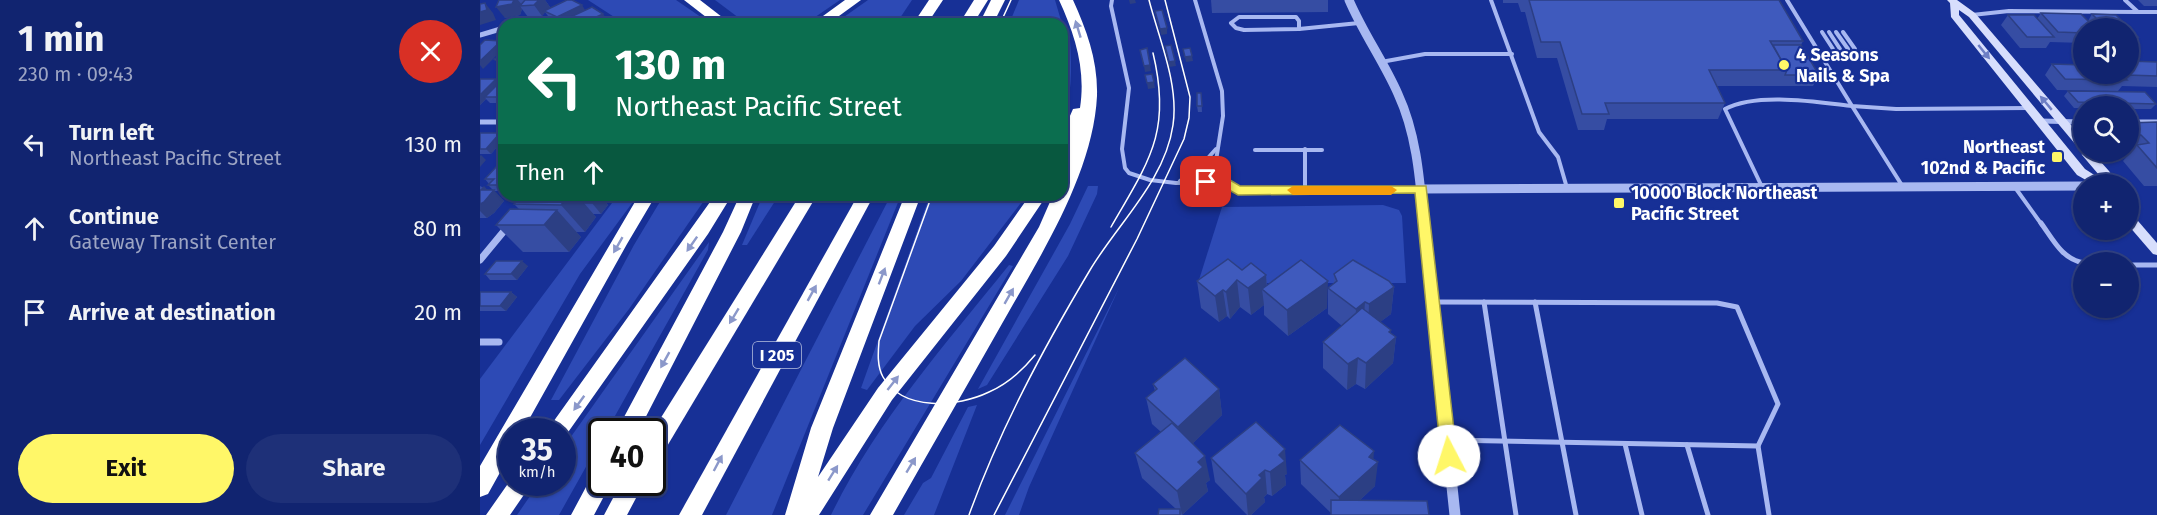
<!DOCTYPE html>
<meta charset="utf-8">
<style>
body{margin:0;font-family:"Fira Sans",sans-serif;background:#1e3078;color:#f1f3f6;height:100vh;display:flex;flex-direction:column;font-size:22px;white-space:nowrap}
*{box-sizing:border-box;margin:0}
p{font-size:20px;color:#9ca4c3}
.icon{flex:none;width:33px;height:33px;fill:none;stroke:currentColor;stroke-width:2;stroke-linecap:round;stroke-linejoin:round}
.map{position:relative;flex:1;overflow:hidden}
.panel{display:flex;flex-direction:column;background:#112470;width:480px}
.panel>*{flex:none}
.guide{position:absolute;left:18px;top:18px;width:570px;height:183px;border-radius:18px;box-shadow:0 2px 4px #0004,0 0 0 2px #304183;background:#0b6e4f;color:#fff;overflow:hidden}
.buttons{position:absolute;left:1593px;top:18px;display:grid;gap:12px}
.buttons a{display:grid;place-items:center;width:66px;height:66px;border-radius:50%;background:#112470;box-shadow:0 2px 4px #0004,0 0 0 2px #304183;font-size:30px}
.speed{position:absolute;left:18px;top:418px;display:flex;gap:12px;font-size:30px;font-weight:700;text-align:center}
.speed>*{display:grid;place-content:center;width:78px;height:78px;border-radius:50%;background:#112470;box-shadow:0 2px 4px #0004,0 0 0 2px #304183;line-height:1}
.speed small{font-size:15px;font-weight:400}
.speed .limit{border:3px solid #111;border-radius:9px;background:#fff;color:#111}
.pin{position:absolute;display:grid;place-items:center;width:51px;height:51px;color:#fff;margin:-26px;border-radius:12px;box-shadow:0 3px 9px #0006}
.me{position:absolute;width:66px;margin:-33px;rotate:355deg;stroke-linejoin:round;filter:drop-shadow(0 0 4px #0008)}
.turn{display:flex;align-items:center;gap:21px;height:126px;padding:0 18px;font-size:27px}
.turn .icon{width:78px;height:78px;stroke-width:2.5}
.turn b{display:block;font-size:42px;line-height:51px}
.then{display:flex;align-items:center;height:57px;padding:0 18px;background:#0003;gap:12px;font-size:22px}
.round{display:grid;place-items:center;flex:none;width:63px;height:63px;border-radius:32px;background:#1e3078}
.head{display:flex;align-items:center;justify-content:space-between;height:102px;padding:0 18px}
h1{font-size:36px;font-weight:700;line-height:45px}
.cta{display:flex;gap:12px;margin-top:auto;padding:12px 18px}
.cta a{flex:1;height:69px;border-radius:36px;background:#fff768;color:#111;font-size:24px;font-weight:700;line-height:69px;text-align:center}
.cta a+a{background:#1e3078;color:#f1f3f6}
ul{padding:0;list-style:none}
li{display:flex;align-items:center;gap:18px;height:84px;padding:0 18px}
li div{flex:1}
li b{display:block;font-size:22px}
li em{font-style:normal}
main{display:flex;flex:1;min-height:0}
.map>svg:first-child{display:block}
.green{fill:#2d4ab5}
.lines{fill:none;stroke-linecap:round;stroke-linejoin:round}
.service-far1{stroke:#a8b8f1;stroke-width:4}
.service{stroke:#a8b8f1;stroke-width:5}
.minor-far1{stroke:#a8b8f1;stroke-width:5}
.minor{stroke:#a8b8f1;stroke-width:7}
.tertiary-far1{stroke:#a8b8f1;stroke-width:9}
.tertiary{stroke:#a8b8f1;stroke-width:11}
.secondary{fill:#d7defc;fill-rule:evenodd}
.motorway{fill:#fff;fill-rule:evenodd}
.tram{stroke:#fff;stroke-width:1.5}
.wall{fill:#364da3}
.shaded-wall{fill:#2c3f84}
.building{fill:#3f5abd;stroke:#2c3f84;stroke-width:1.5}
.oneway{fill:#8b98ca}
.oneway2{fill:#6d7ec4}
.route{fill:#fff768;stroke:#a6a144;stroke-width:1.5}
.slow{fill:#f59e0b}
.poi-dot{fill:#fff768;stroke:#173096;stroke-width:2}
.labels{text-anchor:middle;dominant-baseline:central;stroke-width:4.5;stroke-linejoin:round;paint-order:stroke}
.shield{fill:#173096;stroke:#b9c1e0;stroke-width:1.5}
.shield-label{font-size:16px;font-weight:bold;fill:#fff}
.poi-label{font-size:18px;font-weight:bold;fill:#fff;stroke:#173096;text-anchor:start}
</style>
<main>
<section class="panel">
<div class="head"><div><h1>1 min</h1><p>230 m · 09:43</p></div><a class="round" style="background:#d93025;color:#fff"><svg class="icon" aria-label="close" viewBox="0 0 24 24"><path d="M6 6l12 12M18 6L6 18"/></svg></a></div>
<ul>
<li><svg class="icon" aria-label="left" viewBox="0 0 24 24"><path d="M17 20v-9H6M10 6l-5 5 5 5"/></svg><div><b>Turn left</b><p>Northeast Pacific Street</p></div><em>130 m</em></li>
<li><svg class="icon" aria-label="ahead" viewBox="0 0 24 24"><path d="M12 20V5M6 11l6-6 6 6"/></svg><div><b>Continue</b><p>Gateway Transit Center</p></div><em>80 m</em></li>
<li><svg class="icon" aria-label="arrive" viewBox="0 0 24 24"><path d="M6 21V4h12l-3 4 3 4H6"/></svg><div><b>Arrive at destination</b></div><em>20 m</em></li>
</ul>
<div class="cta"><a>Exit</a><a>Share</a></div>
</section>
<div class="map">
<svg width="1677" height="515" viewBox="0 0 1677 515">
<rect width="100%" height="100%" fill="#173096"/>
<g class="green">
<polygon points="108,0 196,0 231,24 145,24"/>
<polygon points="235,0 360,0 325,24 267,24"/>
<polygon points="388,0 432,0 416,24 354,24"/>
<polygon points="539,0 575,0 582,24 529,24"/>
<path d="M 582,27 L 583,37 L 590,40 C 592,69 592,97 582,124 Z"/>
<polygon points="608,186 618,186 617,194 588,256 507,385 498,389 590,224"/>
<polygon points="138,195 158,195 100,274 0,445 0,379"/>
<polygon points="184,195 228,195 149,309 79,400 71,400 154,245"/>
<polygon points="283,195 299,195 267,245 262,245"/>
<polygon points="411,195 421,195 292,515 246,515"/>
<polygon points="450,195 547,195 481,281 435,326 387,390 381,388"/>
<polygon points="903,205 919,210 922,216 926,283 718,283 742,207"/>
<polygon points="229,242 228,250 126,432 122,432 121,440 79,515 37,515 59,483 82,483 83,448"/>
<path d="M 529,265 L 533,266 L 383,515 L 351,515 C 396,422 465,345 529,265 Z"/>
<polygon points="639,288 549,487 539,515 525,515"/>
<polygon points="497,405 454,515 424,515 443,483 451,478 488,407"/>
</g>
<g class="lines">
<g class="service-far1">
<polyline points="632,0 631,6 649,88 642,149 645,168 649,173 670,180 696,183 745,182"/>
<polyline points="715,0 742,91 743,116 735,167 745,182 758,191"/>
<polyline points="1011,0 1059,132 1078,157 1087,188"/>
<polyline points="1307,0 1372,106 1416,109 1549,108"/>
<polyline points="1645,0 1658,12 1677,12"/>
<polyline points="1492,15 1529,11 1658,12"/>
<polygon points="759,17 816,17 819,21 819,29 764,30 756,28 751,23"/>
<polyline points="819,29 879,23"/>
<polyline points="1342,32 1353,49"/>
<polyline points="1349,32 1360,49"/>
<polyline points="1356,32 1368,49"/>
<polyline points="1363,32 1375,49"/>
<polyline points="901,62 945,54 1032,54"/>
<polyline points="825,149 825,191"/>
<polyline points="775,150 842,150"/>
<polyline points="700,181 719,168 736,149"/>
<polyline points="1534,186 1562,225"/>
<path d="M 1282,187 L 1245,109 C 1277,92 1337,102 1372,106 L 1423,187"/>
</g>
<g class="service">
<path d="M 1561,223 C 1574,241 1582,259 1604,263"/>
<polyline points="1648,265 1677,265"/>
<polyline points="953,302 1237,303 1257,307 1298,404 1278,446 967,440"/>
<polyline points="1004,302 1036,515"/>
<polyline points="1055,302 1096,515"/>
<polyline points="1145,444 1162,515"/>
<polyline points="1207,445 1228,515"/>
<polyline points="1278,446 1289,515"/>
</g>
<g class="minor-far1">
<polyline points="0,35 24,28"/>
<polyline points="1560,121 1604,122"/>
<polyline points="0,122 24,122"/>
<polyline points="1648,122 1677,122"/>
<polyline points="758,191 941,189"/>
</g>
<g class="minor">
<polyline points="0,260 29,225"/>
<polyline points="0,342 19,342"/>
</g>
<g class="tertiary-far1">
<path d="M 869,0 C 883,33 904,62 918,94 C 937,135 940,181 944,225"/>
<polyline points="941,189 1604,186"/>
</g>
<polyline class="tertiary" points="944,223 975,515"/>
<g class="secondary">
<path d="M 1467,0 L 1477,0 L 1495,13 L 1604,140 L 1604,152 L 1612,152 L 1629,171 L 1631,174 L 1628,184 L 1613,184 L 1597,175 L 1471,17 L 1470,3 ZM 1479,10 L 1489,17 L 1601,151 L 1602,155 L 1619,175 L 1619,178 L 1605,169 L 1479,15 Z"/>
<polygon points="1648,213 1652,214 1677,243 1677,255 1673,254 1648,225"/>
</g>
<g class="motorway">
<polygon points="204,0 220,0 251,24 235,24"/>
<polygon points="365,0 381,0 348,24 332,24"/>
<polygon points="449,0 463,0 447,24 433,24"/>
<polygon points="494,0 508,0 493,24 479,24"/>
<polygon points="511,0 525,0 513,24 499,24"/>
<path d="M 579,0 L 593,0 C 607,31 618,61 617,96 C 613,176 557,261 519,329 C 484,391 448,453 413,515 L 390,515 L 559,227 L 573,195 L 582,195 L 582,171 L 586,159 L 582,160 L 582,134 L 593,109 L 600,108 C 606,69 595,35 579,0 Z"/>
<polygon points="159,195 176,195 147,244 42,432 32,432 32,451 8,494 0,497 0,466"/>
<polygon points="235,195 252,195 228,234 84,438 82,439 82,432 66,432"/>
<polygon points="260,195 276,195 261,232 158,432 136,432 243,232"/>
<polygon points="320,195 337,195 180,458 172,460 172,432"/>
<polygon points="378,195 394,195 222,515 199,515"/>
<polygon points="425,195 441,195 353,428 338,477 398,388 514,246 550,195 567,195 526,256 412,400 339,515 305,515 331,428"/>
<polygon points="122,469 122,483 131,483 114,515 91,515 114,472"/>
<polygon points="32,478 32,483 52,483 30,515 6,515"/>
<polygon points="141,483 164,483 147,515 124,515"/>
</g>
<g class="tram">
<polyline points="520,24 531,0"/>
<path d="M 452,195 L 399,341 C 398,353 397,366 403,377 C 423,412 478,407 509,392 C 527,384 542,371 555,355"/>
<path d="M 631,227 C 669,161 692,132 673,53"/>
<path d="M 489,515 C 520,429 563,349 610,270 C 638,223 685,181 693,125 C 699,84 679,39 669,0"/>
<polyline points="514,515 657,239 704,139 709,118 710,97 685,0"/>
</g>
</g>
<g class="wall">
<polygon points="19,0 65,0 70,7 68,9 105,10 127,19 120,22 133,24 87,24 85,21 80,23 68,16 65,12 62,16 48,17 42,9 40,15 25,18"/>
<polygon points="731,0 848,0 848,12 732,13"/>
<polygon points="1023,0 1299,0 1323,41 1321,45 1339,75 1333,86 1237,86 1245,103 1238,119 1127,119 1124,130 1098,130 1077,58 1057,58 1045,12 1041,12 1038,3 1023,3"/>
<polygon points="1658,0 1677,0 1677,6 1664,6"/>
<polygon points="1561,13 1601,14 1608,21 1612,14 1636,15 1658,37 1648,48 1648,28 1604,28 1604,43 1570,42 1566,48 1540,48 1521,25 1528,15 1554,15 1557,19"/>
<polygon points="1677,62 1677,87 1642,86 1638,91 1577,90 1565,75 1572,64 1604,74 1648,74"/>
<polygon points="24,78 24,103 10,103 6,99 0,105 0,79 19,83"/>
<polygon points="1588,91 1676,104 1671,109 1648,109 1648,106 1604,106 1604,108 1594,108 1584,96"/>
<polygon points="721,93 722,112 718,112 717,106"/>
<polygon points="1677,122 1677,186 1664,186 1643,161 1649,154 1647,152 1648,152 1648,123"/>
<polygon points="0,133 20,133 24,137 24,139 11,154 0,154"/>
<polygon points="24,166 24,191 14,191 24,201 14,213 7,218 0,218 0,186 8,190 13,190 8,185 9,184 5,179"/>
<polygon points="42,195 135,195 130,201 125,201 128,205 121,214 113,214 116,217 105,232 96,232 101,237 89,252 43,252 16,225 39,209 34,204"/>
<polygon points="48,266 37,280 10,280 5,274"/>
<polygon points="762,270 786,275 787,285 847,308 808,336 784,315 784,305 771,315 760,307 750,319 747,316 739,322 721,308 717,281"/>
<polygon points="854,274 914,287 911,314 900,322 911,333 916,337 913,363 885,389 876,384 867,390 843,368 843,342 862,326 848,314 848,288 854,283"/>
<polygon points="0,292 31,292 37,297 26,311 0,311"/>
<polygon points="673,384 739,389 742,415 713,443 730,480 726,483 728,491 702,515 702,514 702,515 700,515 696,509 662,478 655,453 681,432 672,424 666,398 675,391"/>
<polygon points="731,458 807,474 805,475 806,485 792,496 787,494 784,497 785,502 771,515 767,515 735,482"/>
<polygon points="820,460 894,460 895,486 880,500 851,513 821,484"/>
</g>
<g class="shaded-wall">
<polygon points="34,0 38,0 43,6 40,6 42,9 40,15 25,18 16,7"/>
<polygon points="54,0 65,0 70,7 62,16 54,5"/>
<polygon points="649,0 655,0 656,3 650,4"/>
<polygon points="5,3 13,13 16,20 0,25 0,12"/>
<polygon points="102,5 105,10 80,23 77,17"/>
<polygon points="123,14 127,19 117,24 101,24"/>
<polygon points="687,28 687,34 681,35 680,29"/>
<polygon points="21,41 24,44 24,48 3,69 0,65 0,61"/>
<polygon points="712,56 713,61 706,62 705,57"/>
<polygon points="695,61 696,66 689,67 689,62"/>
<polygon points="670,65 671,71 665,72 664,66"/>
<polygon points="16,79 21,84 5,97 6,99 0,105 0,95"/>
<polygon points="674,82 675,88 668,89 667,83"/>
<polygon points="20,133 24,137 24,139 11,154 6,149"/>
<polygon points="1,155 6,160 0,167 0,156"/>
<polygon points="4,186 11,194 14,190 24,201 14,213 7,218 0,211 0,190"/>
<polygon points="89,195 97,195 116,217 105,232 81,205"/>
<polygon points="118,195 120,195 128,205 121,214 112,203"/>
<polygon points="125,195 135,195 130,201"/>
<polygon points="77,210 101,237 89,252 64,225"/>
<polygon points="42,261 48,266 37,280 31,274"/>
<polygon points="786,275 787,293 782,289 784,305 771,315 768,288"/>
<polygon points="757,280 760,307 750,319 746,292"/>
<polygon points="848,281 847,308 808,336 807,310"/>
<polygon points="914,287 911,314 888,331 889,304"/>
<polygon points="743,290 747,316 739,322 735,296"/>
<polygon points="31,292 37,297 26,311 20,306"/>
<polygon points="885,302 883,329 875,336 876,309"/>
<polygon points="911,330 910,342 916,337 913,363 885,389 886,363"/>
<polygon points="878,358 876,384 867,390 868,364"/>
<polygon points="739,389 742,415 704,452 698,427"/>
<polygon points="805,449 807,474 805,475 806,485 792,496 790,472 799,455"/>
<polygon points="894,451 893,466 898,462 895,486 864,515 858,515 859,497 889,457"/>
<polygon points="725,456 730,480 726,483 728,491 702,515 697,491 718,462"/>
<polygon points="785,470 787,494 784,497 785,502 771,515 768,515 766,494 779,475"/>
</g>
<g class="building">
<polygon points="19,0 34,0 32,4 16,7"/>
<polygon points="45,0 59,0 54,5 40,6"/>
<polygon points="87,0 92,0 102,5 77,17 64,11"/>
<polygon points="1049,0 1299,0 1323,41 1290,41 1307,70 1229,70 1245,103 1125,103 1129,114 1102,114 1080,42 1061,42"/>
<polygon points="5,3 7,10 0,12 0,4"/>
<polygon points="112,7 123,14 101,24 92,24 84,20"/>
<polygon points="682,10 687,28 680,29 675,11"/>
<polygon points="1561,13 1601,14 1615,28 1604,28 1604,33 1578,32"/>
<polygon points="1612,14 1636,15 1658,37 1648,37 1648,28 1626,28"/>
<polygon points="1528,15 1554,15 1574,37 1547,37"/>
<polygon points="127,20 133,24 116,24"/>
<polygon points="5,40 21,41 0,61 0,45"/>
<polygon points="691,45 695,61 689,62 685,46"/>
<polygon points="1293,45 1321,45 1339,75 1305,75 1307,70"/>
<polygon points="667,48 670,65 664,66 660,50"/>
<polygon points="710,48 712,56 705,57 703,49"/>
<polygon points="24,54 24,66 14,59"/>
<polygon points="1648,61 1677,62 1677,76 1647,75 1645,74 1648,74"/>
<polygon points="1572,64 1604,65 1604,74 1641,74 1647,80 1585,79"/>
<polygon points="672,74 674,82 667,83 665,75"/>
<polygon points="24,78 23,97 5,97"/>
<polygon points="0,79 16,79 0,95"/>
<polygon points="1588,91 1665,92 1676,104 1598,102"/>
<polygon points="717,93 721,93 722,106 717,106"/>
<polygon points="1677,122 1677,168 1657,145 1669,143 1661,135 1652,135 1648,131 1648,123"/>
<polygon points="0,133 20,133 6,149 0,149"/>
<polygon points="17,166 24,166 24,184 23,185 8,185 14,179 5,179"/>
<polygon points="0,190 14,190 4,202 0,204"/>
<polygon points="42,195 89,195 81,205 34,204"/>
<polygon points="97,195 118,195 112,203 104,203"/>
<polygon points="30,209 77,210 64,225 16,225"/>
<polygon points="748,259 762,270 771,263 786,275 768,288 757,280 746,292 743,290 735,296 717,281"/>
<polygon points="821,260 848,281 807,310 782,289"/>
<polygon points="873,260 909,281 914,287 889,304 885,302 876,309 848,288 857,281 854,274"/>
<polygon points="16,261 42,261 31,274 5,274"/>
<polygon points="0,292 31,292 20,306 0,306"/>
<polygon points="882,308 911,330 909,332 916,337 886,363 878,358 868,364 843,342"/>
<polygon points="705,358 739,389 698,427 666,398 677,389 673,384"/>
<polygon points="776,422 805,449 799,455 805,461 790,472 785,470 779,475 782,478 766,494 731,458"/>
<polygon points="692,423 725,456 718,462 723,467 697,491 655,453"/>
<polygon points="860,425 894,451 889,457 898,462 859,497 820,460"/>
<polygon points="851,500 947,501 949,515 851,515"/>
<polygon points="679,509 700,509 700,515 678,515"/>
</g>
<defs><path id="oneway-solid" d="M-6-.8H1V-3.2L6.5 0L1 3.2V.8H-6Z" transform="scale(1.5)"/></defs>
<g class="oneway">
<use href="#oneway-solid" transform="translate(598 29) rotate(-107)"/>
<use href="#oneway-solid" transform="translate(212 244) rotate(125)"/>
<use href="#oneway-solid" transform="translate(138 245) rotate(120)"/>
<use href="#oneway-solid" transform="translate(402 276) rotate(-69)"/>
<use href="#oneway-solid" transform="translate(332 293) rotate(-61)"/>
<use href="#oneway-solid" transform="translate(529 296) rotate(-60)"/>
<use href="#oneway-solid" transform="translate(254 316) rotate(121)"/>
<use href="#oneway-solid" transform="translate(185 360) rotate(119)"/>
<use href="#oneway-solid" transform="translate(413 383) rotate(-52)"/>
<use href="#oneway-solid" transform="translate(99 403) rotate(126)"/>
<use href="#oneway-solid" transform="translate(238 463) rotate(-62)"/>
<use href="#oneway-solid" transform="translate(431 465) rotate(-59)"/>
<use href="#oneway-solid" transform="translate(353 473) rotate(-58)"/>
</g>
<g class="oneway2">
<use href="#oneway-solid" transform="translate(1504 52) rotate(51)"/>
<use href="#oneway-solid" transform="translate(1566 103) rotate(-130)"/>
</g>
<polygon class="route" points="726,177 745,177 760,186 946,186 977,456 974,462 969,464 963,462 961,456 935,193 758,195 742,186 722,185 720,182 722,179"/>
<polygon class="slow" points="813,186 911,186 917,190 911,195 813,195 807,190"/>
<g class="poi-dot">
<circle cx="1304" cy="65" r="6"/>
<rect x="1571" y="151" width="12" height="12" rx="3"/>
<rect x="1133" y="197" width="12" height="12" rx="3"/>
</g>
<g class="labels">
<rect class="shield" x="273" y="342" width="48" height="26" rx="4.5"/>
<g class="shield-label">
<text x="297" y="355">I 205</text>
</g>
<g class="poi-label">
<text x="1316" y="55">4 Seasons<tspan x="1316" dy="21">Nails &amp; Spa</tspan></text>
<text x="1565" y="147" text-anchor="end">Northeast<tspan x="1565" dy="21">102nd &amp; Pacific</tspan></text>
<text x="1151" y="193">10000 Block Northeast<tspan x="1151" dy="21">Pacific Street</tspan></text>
</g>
</g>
</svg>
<div class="buttons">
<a><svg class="icon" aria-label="sound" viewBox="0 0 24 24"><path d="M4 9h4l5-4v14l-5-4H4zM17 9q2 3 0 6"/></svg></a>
<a><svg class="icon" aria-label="search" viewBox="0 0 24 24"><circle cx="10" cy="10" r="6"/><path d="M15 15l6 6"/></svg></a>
<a>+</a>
<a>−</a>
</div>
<div class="speed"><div>35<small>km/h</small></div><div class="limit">40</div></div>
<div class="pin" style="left:726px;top:182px;background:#d93025"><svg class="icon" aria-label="arrive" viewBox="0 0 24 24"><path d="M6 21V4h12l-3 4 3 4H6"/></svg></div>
<svg class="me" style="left:969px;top:456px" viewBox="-20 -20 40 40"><circle r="19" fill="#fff"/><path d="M0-13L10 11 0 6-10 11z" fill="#fff768"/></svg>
<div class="guide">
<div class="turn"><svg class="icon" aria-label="left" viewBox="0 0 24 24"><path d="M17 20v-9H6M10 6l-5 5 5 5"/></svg><div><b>130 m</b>Northeast Pacific Street</div></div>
<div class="then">Then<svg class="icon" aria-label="ahead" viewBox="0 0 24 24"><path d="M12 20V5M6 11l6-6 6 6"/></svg></div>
</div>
</div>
</main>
